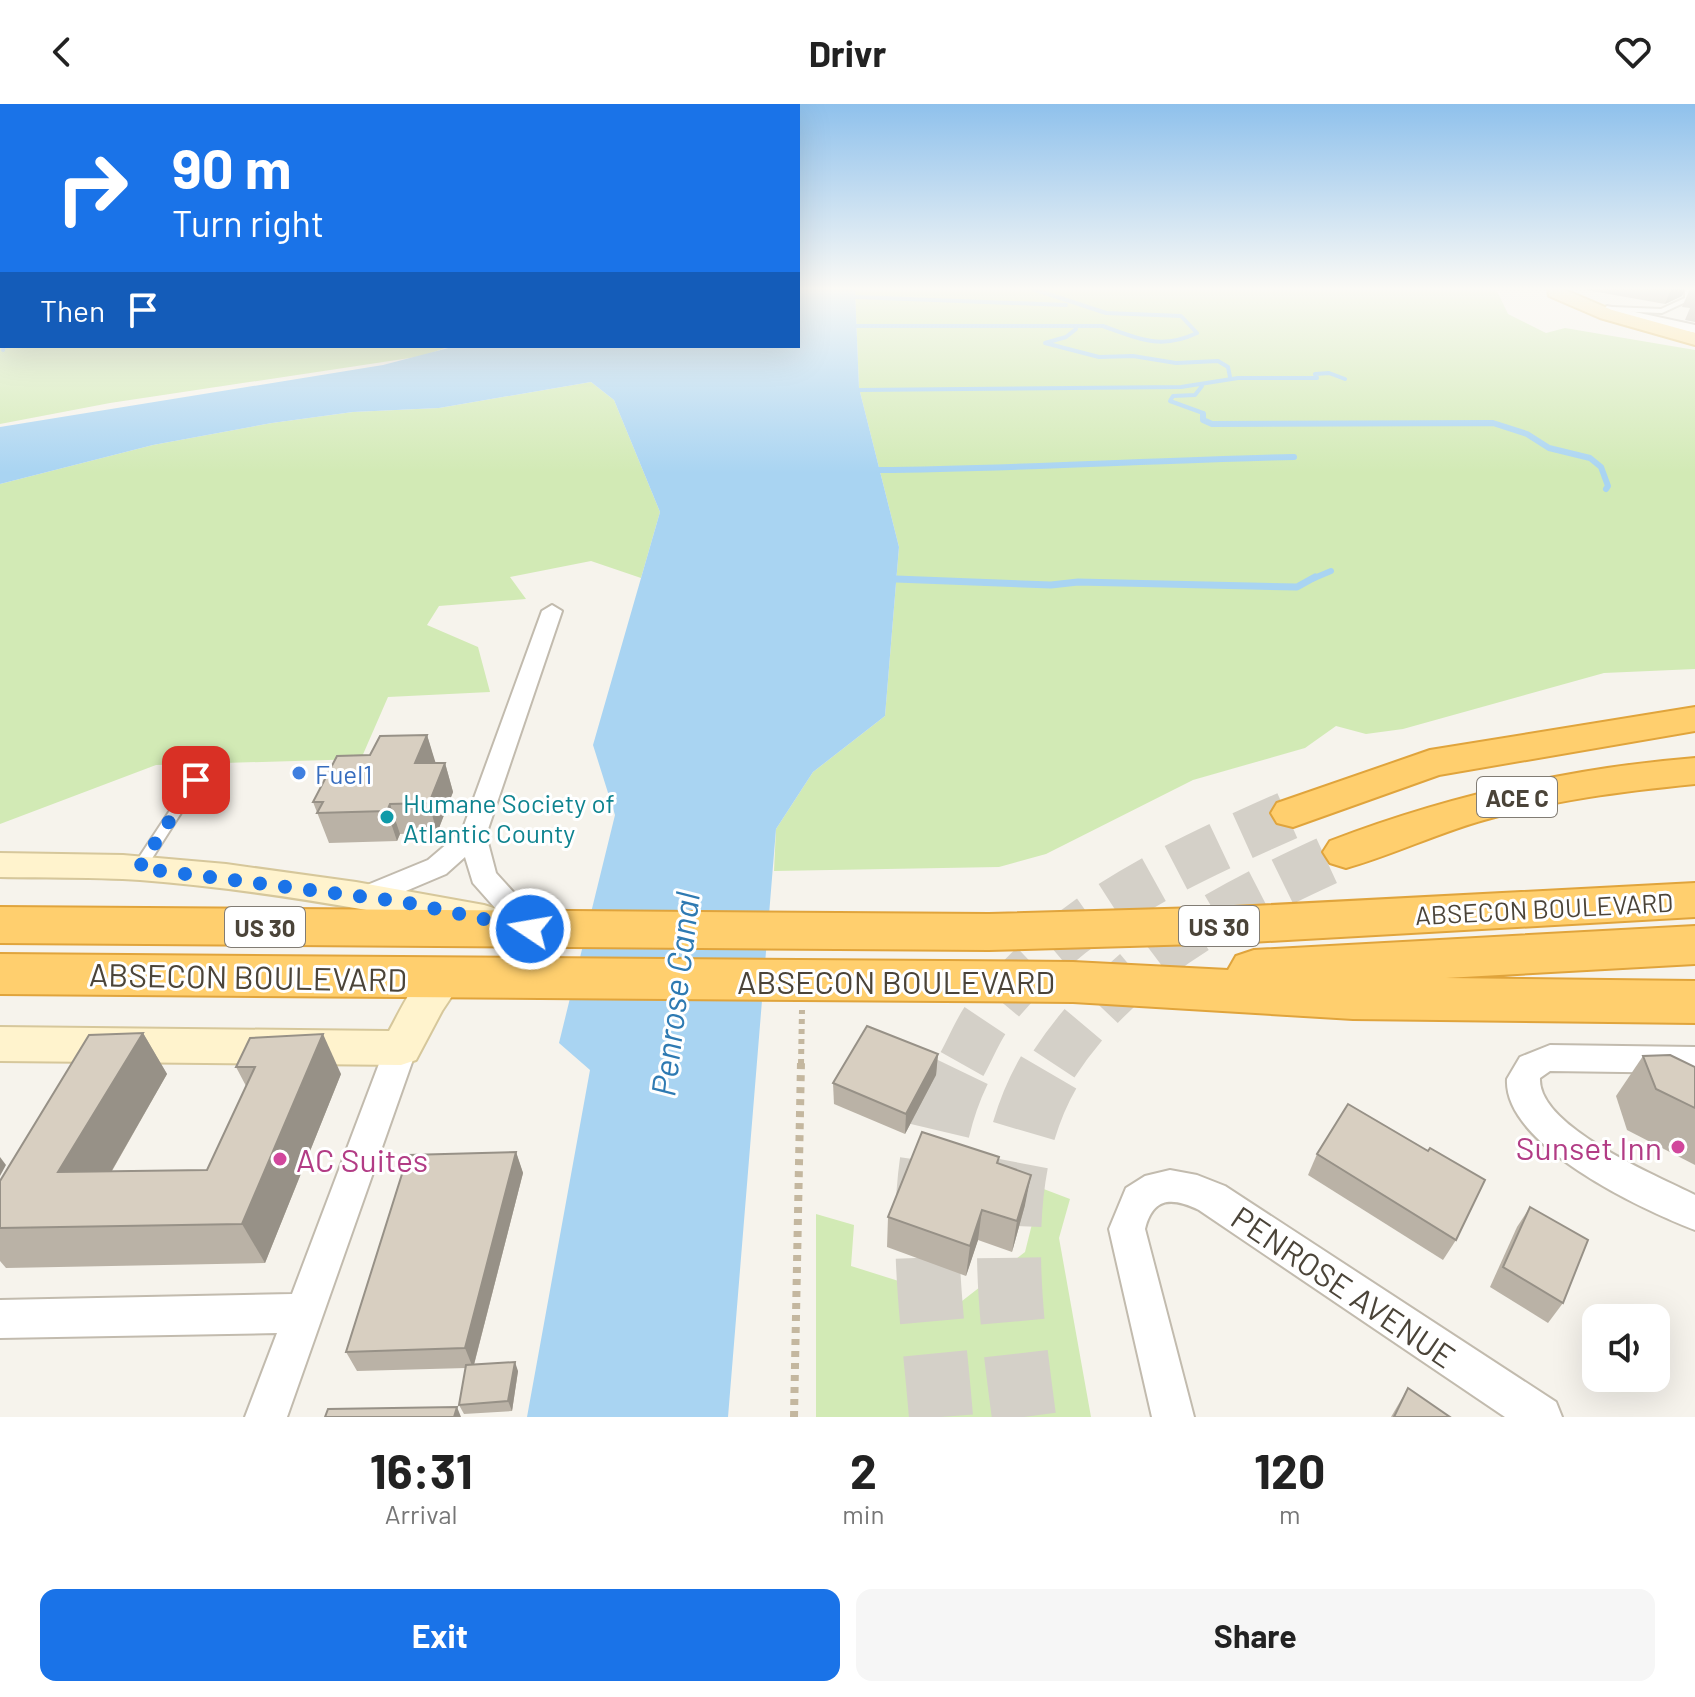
<!DOCTYPE html>
<style>
body{margin:0;font-family:Barlow,sans-serif;background:#f6f6f6;color:#222;height:100vh;display:flex;flex-direction:column;font-size:30px;white-space:nowrap}
*{box-sizing:border-box;margin:0}
p{font-size:26px;color:#767676}
.icon{flex:none;width:44px;height:44px;fill:none;stroke:currentColor;stroke-width:2;stroke-linecap:round;stroke-linejoin:round}
.map{position:relative;height:1313px;overflow:hidden}
.details{display:flex;flex-direction:column;background:#fff;flex:1}
.details>*{flex:none}
.top-card{position:absolute;left:0px;top:0px;width:800px;height:244px;box-shadow:0 8px 32px #0002;background:#1a73e8;color:#fff;overflow:hidden}
.controls{position:absolute;left:1582px;top:1200px;display:grid;gap:16px}
.controls a{display:grid;place-items:center;width:88px;height:88px;border-radius:16px;background:#fff;box-shadow:0 8px 32px #0002;font-size:40px}
.pin{position:absolute;display:grid;place-items:center;width:68px;height:68px;color:#fff;margin:-34px;border-radius:16px;box-shadow:0 4px 12px #0006}
.me{position:absolute;width:88px;margin:-44px;rotate:282deg;stroke-linejoin:round;filter:drop-shadow(0 0 6px #0008)}
.turn{display:flex;align-items:center;gap:28px;height:168px;padding:0 40px;font-size:36px}
.turn .icon{width:104px;height:104px;stroke-width:2.5}
.turn b{display:block;font-size:56px;line-height:68px}
.then{display:flex;align-items:center;height:76px;padding:0 40px;background:#0003;gap:16px;font-size:30px}
.eta{display:flex;justify-content:space-evenly;align-items:center;height:136px;text-align:center}
.eta b{font-size:48px;font-weight:700;line-height:56px}
.primary-button{display:flex;gap:16px;margin-top:auto;padding:16px 40px}
.primary-button a{flex:1;height:92px;border-radius:16px;background:#1a73e8;color:#fff;font-size:32px;font-weight:700;line-height:92px;text-align:center}
.primary-button a+a{background:#f6f6f6;color:#222}
header{display:flex;justify-content:space-between;align-items:center;height:104px;padding:0 40px;background:#fff;font-size:36px;font-weight:700}
.map>svg:first-child{display:block}
.green{fill:#d2eab5}
.water{fill:#a9d4f2}
.lines{fill:none;stroke-linecap:round;stroke-linejoin:round}
.stream-far2{stroke:#a9d4f2;stroke-width:4}
.stream-far1{stroke:#a9d4f2;stroke-width:6}
.stream{stroke:#a9d4f2;stroke-width:7}
.highway-tunnel-far1{stroke:#d4d0c8;stroke-width:49;stroke-dasharray:49 25;stroke-linecap:butt}
.highway-tunnel{stroke:#d4d0c8;stroke-width:64;stroke-dasharray:64 32;stroke-linecap:butt}
.lane-casing{stroke:#c2bbae;stroke-width:4}
.street-casing{stroke:#c2bbae;stroke-width:4}
.secondary-casing{stroke:#d6c79b;stroke-width:4}
.primary-casing{stroke:#e6c16a;stroke-width:4}
.highway-casing{stroke:#e0a43c;stroke-width:4}
.path-far1{stroke:#c4b79f;stroke-width:6;stroke-dasharray:5 5;stroke-linecap:butt}
.path{stroke:#c4b79f;stroke-width:8;stroke-dasharray:6 6;stroke-linecap:butt}
.lane{fill:#fff;fill-rule:evenodd}
.street{fill:#fff;fill-rule:evenodd}
.secondary{fill:#fff3cd;fill-rule:evenodd}
.primary{fill:#ffe39c;fill-rule:evenodd}
.highway{fill:#ffcf6e;fill-rule:evenodd}
.wall{fill:#bab2a6}
.shaded-wall{fill:#979187}
.building{fill:#d8cfc1;stroke:#979187;stroke-width:2}
.route{stroke:#1a73e8;stroke-width:14;stroke-dasharray:0 25.2}
.shop-dot{fill:#3f7fe0;stroke:#fff;stroke-width:3}
.culture-dot{fill:#0f9aa8;stroke:#fff;stroke-width:3}
.hotel-dot{fill:#d1479c;stroke:#fff;stroke-width:3}
.labels{text-anchor:middle;dominant-baseline:central;stroke-width:6;stroke-linejoin:round;paint-order:stroke}
.shield{fill:#fff;stroke:#817c74;stroke-width:2}
.shield-label{font-size:24px;font-weight:bold;fill:#4b4439}
.shop-label{font-size:26px;fill:#366cbe;stroke:#fff;text-anchor:start}
.culture-label{font-size:26px;fill:#0d838f;stroke:#fff;text-anchor:start}
.street-label{font-size:26px;fill:#4b4439;stroke:#fff}
.near-street-label{font-size:32px;fill:#4b4439;stroke:#fff}
.near-hotel-label{font-size:32px;fill:#b23c85;stroke:#fff;text-anchor:end}
.near-water-label{font-size:34px;font-style:italic;fill:#2e7ab2;stroke:#fff}
</style>
<header><svg class="icon" aria-label="back" viewBox="0 0 24 24"><path d="M15 5l-7 7 7 7"/></svg>Drivr<svg class="icon" aria-label="heart" viewBox="0 0 24 24"><path d="M12 20l-8-8c-3-5 5-10 8-4 3-6 11-1 8 4z"/></svg></header>
<div class="map">
<svg width="1695" height="1313" viewBox="0 0 1695 1313">
<rect width="100%" height="100%" fill="#f6f3ec"/>
<g class="green">
<polygon points="0,185 2,242 450,242 423,252 110,299 0,320"/>
<polygon points="855,185 1496,185 1508,210 1546,229 1565,224 1695,246 1695,565 1604,569 1403,625 1366,630 1336,622 1305,644 1193,676 1046,750 999,763 774,767 776,725 813,668 885,612 899,443 859,284"/>
<polygon points="591,278 614,296 660,408 641,474 591,457 510,473 526,495 439,502 427,521 478,543 490,588 388,593 361,655 156,661 0,720 0,380 153,341 272,319 353,308 439,304"/>
<polygon points="1041,1084 1070,1095 1059,1134 1091,1313 816,1313 816,1110 854,1121 851,1162 962,1197 1025,1148"/>
</g>
<polygon class="water" points="798,185 855,185 859,284 899,443 885,612 813,668 776,725 728,1313 527,1313 590,966 559,939 615,711 593,641 660,408 614,296 591,278 439,304 353,308 272,319 153,341 0,380 0,323 383,261 456,242 798,242"/>
<g class="lines">
<g class="stream-far2">
<polyline points="855,193 1066,201"/>
<path d="M 856,222 L 1103,222 C 1139,235 1161,246 1197,229 L 1181,212 L 1106,209 L 1033,185"/>
<polyline points="1076,225 1066,233 1045,239 1099,253 1133,252 1176,259 1218,257 1228,263 1230,273"/>
<polyline points="3,246 4,242"/>
<polyline points="1202,282 1195,291 1173,292 1170,297 1203,309 1203,312"/>
<polyline points="859,286 1181,283 1238,274 1317,274 1315,270 1329,269 1345,275"/>
</g>
<g class="stream-far1">
<polyline points="1203,310 1203,316 1212,320 1493,319 1527,330 1549,344 1590,354 1601,363 1608,382 1606,385"/>
<path d="M 879,366 C 1017,365 1156,356 1294,353"/>
<polyline points="1312,475 1331,467"/>
</g>
<polyline class="stream" points="896,475 1051,481 1078,478 1297,483 1315,473"/>
<g class="highway-tunnel-far1">
<path d="M 962,960 C 971,944 978,925 989,911 C 1066,810 1180,759 1293,709"/>
<path d="M 1054,960 C 1125,852 1232,800 1346,748"/>
</g>
<g class="highway-tunnel">
<path d="M 941,1313 C 932,1197 906,1066 963,958"/>
<path d="M 1024,1313 C 1009,1200 989,1059 1055,958"/>
</g>
<g class="lane-casing">
<g id="lane">
<polygon points="1685,185 1691,185 1690,196 1662,209 1612,207 1609,205 1612,203 1661,205 1685,194"/>
<polygon points="196,672 202,676 144,767 134,767 132,764 134,761 192,673"/>
</g>
</g>
<g class="street-casing">
<g id="street">
<polygon points="1607,202 1695,221 1695,229 1603,209 1601,206"/>
<polygon points="552,501 562,507 486,731 496,769 540,818 544,825 540,832 530,835 520,832 473,779 465,753 446,770 375,800 365,803 355,800 351,793 355,786 428,756 462,727 542,507"/>
<polygon points="401,931 412,935 417,944 287,1313 245,1313 277,1229 0,1234 0,1196 292,1190 385,944 390,935"/>
<path d="M 1550,941 L 1695,943 L 1695,969 L 1550,967 L 1540,974 C 1537,1023 1658,1072 1695,1091 L 1695,1126 C 1643,1106 1503,1041 1507,975 L 1520,953 Z"/>
<path d="M 1170,1066 L 1197,1071 L 1225,1082 L 1556,1298 L 1562,1313 L 1505,1313 L 1199,1106 C 1172,1093 1153,1093 1145,1125 L 1194,1313 L 1152,1313 L 1109,1125 L 1126,1084 L 1145,1072 Z"/>
</g>
</g>
<g class="secondary-casing">
<g id="secondary">
<path d="M 0,749 L 123,751 L 226,760 L 356,778 L 484,801 L 497,805 L 503,815 L 497,825 L 484,829 C 370,805 256,785 140,776 C 94,773 47,774 0,773 Z"/>
<path d="M 444,859 L 458,863 L 464,874 L 442,907 L 416,956 L 401,961 L 0,957 L 0,923 L 389,927 C 403,902 416,868 444,859 Z"/>
</g>
</g>
<g class="primary-casing">
<polygon id="primary" points="1548,185 1563,185 1612,206 1695,229 1695,241 1600,214 1549,192"/>
</g>
<g class="highway-casing">
<g id="highway">
<polygon points="1695,603 1695,627 1439,671 1293,723 1277,719 1271,709 1277,699 1430,646"/>
<path d="M 1695,654 L 1695,680 C 1624,687 1553,696 1484,716 C 1437,729 1393,751 1346,764 L 1330,759 L 1323,748 L 1330,737 C 1448,692 1569,664 1695,654 Z"/>
<polygon points="1695,779 1695,813 1234,839 989,846 0,839 0,803 989,810 1234,803"/>
<polygon points="1695,822 1695,860 1446,874 1695,877 1695,919 1353,915 1073,898 0,890 0,850 1073,858 1228,866 1236,852 1254,846"/>
</g>
</g>
<polyline class="path-far1" points="801,960 802,906"/>
<polyline class="path" points="794,1313 801,958"/>
<use href="#lane" class="lane"/>
<use href="#street" class="street"/>
<use href="#secondary" class="secondary"/>
<use href="#primary" class="primary"/>
<use href="#highway" class="highway"/>
</g>
<g class="wall">
<polygon points="1581,185 1685,185 1682,192 1665,200"/>
<polygon points="1690,185 1695,185 1695,218 1685,216 1690,204 1682,203"/>
<polygon points="427,631 435,659 445,659 453,688 437,729 400,730 397,737 329,739 313,698 370,651"/>
<polygon points="143,929 167,970 112,1067 207,1066 246,982 236,963 250,934 341,970 265,1159 6,1164 0,1157 0,1077"/>
<polygon points="938,950 936,971 905,1030 834,1000 833,979"/>
<polygon points="1643,952 1695,963 1695,1061 1627,1026 1616,992"/>
<polygon points="516,1048 523,1069 474,1261 518,1267 512,1307 464,1310 459,1301 466,1264 357,1267 346,1248"/>
<polygon points="1317,1050 1456,1136 1443,1156 1308,1071"/>
<polygon points="999,1053 998,1060 1025,1101 1012,1148 978,1136 966,1172 887,1143 888,1113"/>
<polygon points="1530,1103 1563,1199 1548,1219 1490,1183 1517,1123"/>
<polygon points="1408,1284 1450,1313 1391,1313"/>
</g>
<g class="shaded-wall">
<polygon points="1671,185 1685,185 1682,192 1665,200"/>
<polygon points="427,631 436,660 415,659"/>
<polygon points="445,659 453,688 437,729 429,699"/>
<polygon points="390,700 400,730 397,737 387,707"/>
<polygon points="143,929 167,970 88,1108 58,1068"/>
<polygon points="323,930 341,970 265,1159 242,1120"/>
<polygon points="938,950 936,971 905,1030 906,1010"/>
<polygon points="516,1048 523,1069 473,1264 465,1244"/>
<polygon points="0,1053 6,1061 0,1072"/>
<polygon points="1031,1071 1025,1101 1012,1148 1017,1117"/>
<polygon points="982,1106 978,1136 966,1172 970,1142"/>
<polygon points="515,1258 518,1267 512,1307 508,1297"/>
<polygon points="457,1303 461,1313 454,1313"/>
</g>
<g class="building">
<polygon points="427,631 415,659 445,659 429,699 390,700 387,707 317,709 323,698 313,698 337,652 370,651 380,632"/>
<polygon points="867,922 938,950 906,1010 833,979"/>
<polygon points="143,929 58,1068 207,1066 255,963 236,963 250,934 323,930 242,1120 0,1124 0,1077 89,931"/>
<polygon points="1670,951 1695,963 1695,1004 1656,985 1643,952"/>
<polygon points="1348,1000 1428,1047 1430,1044 1485,1076 1456,1136 1317,1050"/>
<polygon points="922,1028 999,1053 997,1059 1031,1071 1017,1117 982,1106 970,1142 888,1113"/>
<polygon points="516,1048 465,1244 346,1248 408,1051"/>
<polygon points="1530,1103 1588,1136 1563,1199 1503,1163"/>
<polygon points="515,1258 508,1297 459,1301 466,1261"/>
<polygon points="1408,1284 1450,1313 1394,1313"/>
<polygon points="457,1303 454,1313 325,1313 328,1305"/>
</g>
<linearGradient id="sky" x2="0" y2="1"><stop stop-color="#8fc1ec"/><stop offset="0.5" stop-color="#fbfaf6"/><stop offset="1" stop-color="#fbfaf6" stop-opacity="0"/></linearGradient>
<rect width="1695" height="369" fill="url(#sky)"/>
<g class="lines">
<polyline class="route" points="196,676 139,764 404,798 530,825"/>
</g>
<circle class="shop-dot" cx="299" cy="669" r="8"/>
<circle class="culture-dot" cx="387" cy="713" r="8"/>
<g class="hotel-dot">
<circle cx="1678" cy="1043" r="8"/>
<circle cx="280" cy="1055" r="8"/>
</g>
<g class="labels">
<g class="shield">
<rect x="1477" y="673" width="80" height="40" rx="6"/>
<rect x="1179" y="802" width="80" height="40" rx="6"/>
<rect x="225" y="803" width="80" height="40" rx="6"/>
</g>
<g class="shield-label">
<text x="1517" y="693">ACE C</text>
<text x="1219" y="822">US 30</text>
<text x="265" y="823">US 30</text>
</g>
<g class="shop-label">
<text x="315" y="669">Fuel1</text>
</g>
<g class="culture-label">
<text x="403" y="698">Humane Society of<tspan x="403" dy="30">Atlantic County</tspan></text>
</g>
<g class="street-label">
<text transform="translate(1544 804) rotate(-3)">ABSECON BOULEVARD</text>
</g>
<g class="near-street-label">
<text transform="translate(248 872) rotate(1)">ABSECON BOULEVARD</text>
<text x="896" y="877">ABSECON BOULEVARD</text>
<text transform="translate(1344 1182) rotate(34)">PENROSE AVENUE</text>
</g>
<g class="near-hotel-label">
<text x="1662" y="1043">Sunset Inn</text>
<text x="296" y="1055" text-anchor="start">AC Suites</text>
</g>
<g class="near-water-label">
<text transform="translate(674 890) rotate(-83)">Penrose Canal</text>
</g>
</g>
</svg>
<div class="controls">
<a><svg class="icon" aria-label="sound" viewBox="0 0 24 24"><path d="M4 9h4l5-4v14l-5-4H4zM17 9q2 3 0 6"/></svg></a>
</div>
<div class="pin" style="left:196px;top:676px;background:#d93025"><svg class="icon" aria-label="arrive" viewBox="0 0 24 24"><path d="M6 21V4h12l-3 4 3 4H6"/></svg></div>
<svg class="me" style="left:530px;top:825px" viewBox="-20 -20 40 40"><circle r="17" fill="#1a73e8" stroke="#fff" stroke-width="3"/><path d="M0-11L8 9 0 5-8 9z" fill="#fff"/></svg>
<div class="top-card">
<div class="turn"><svg class="icon" aria-label="right" viewBox="0 0 24 24"><path d="M7 20v-9h11M14 6l5 5-5 5"/></svg><div><b>90 m</b>Turn right</div></div>
<div class="then">Then<svg class="icon" aria-label="arrive" viewBox="0 0 24 24"><path d="M6 21V4h12l-3 4 3 4H6"/></svg></div>
</div>
</div>
<section class="details">
<div class="eta">
<div><b>16:31</b><p>Arrival</p></div>
<div><b>2</b><p>min</p></div>
<div><b>120</b><p>m</p></div>
</div>
<div class="primary-button"><a>Exit</a><a>Share</a></div>
</section>
